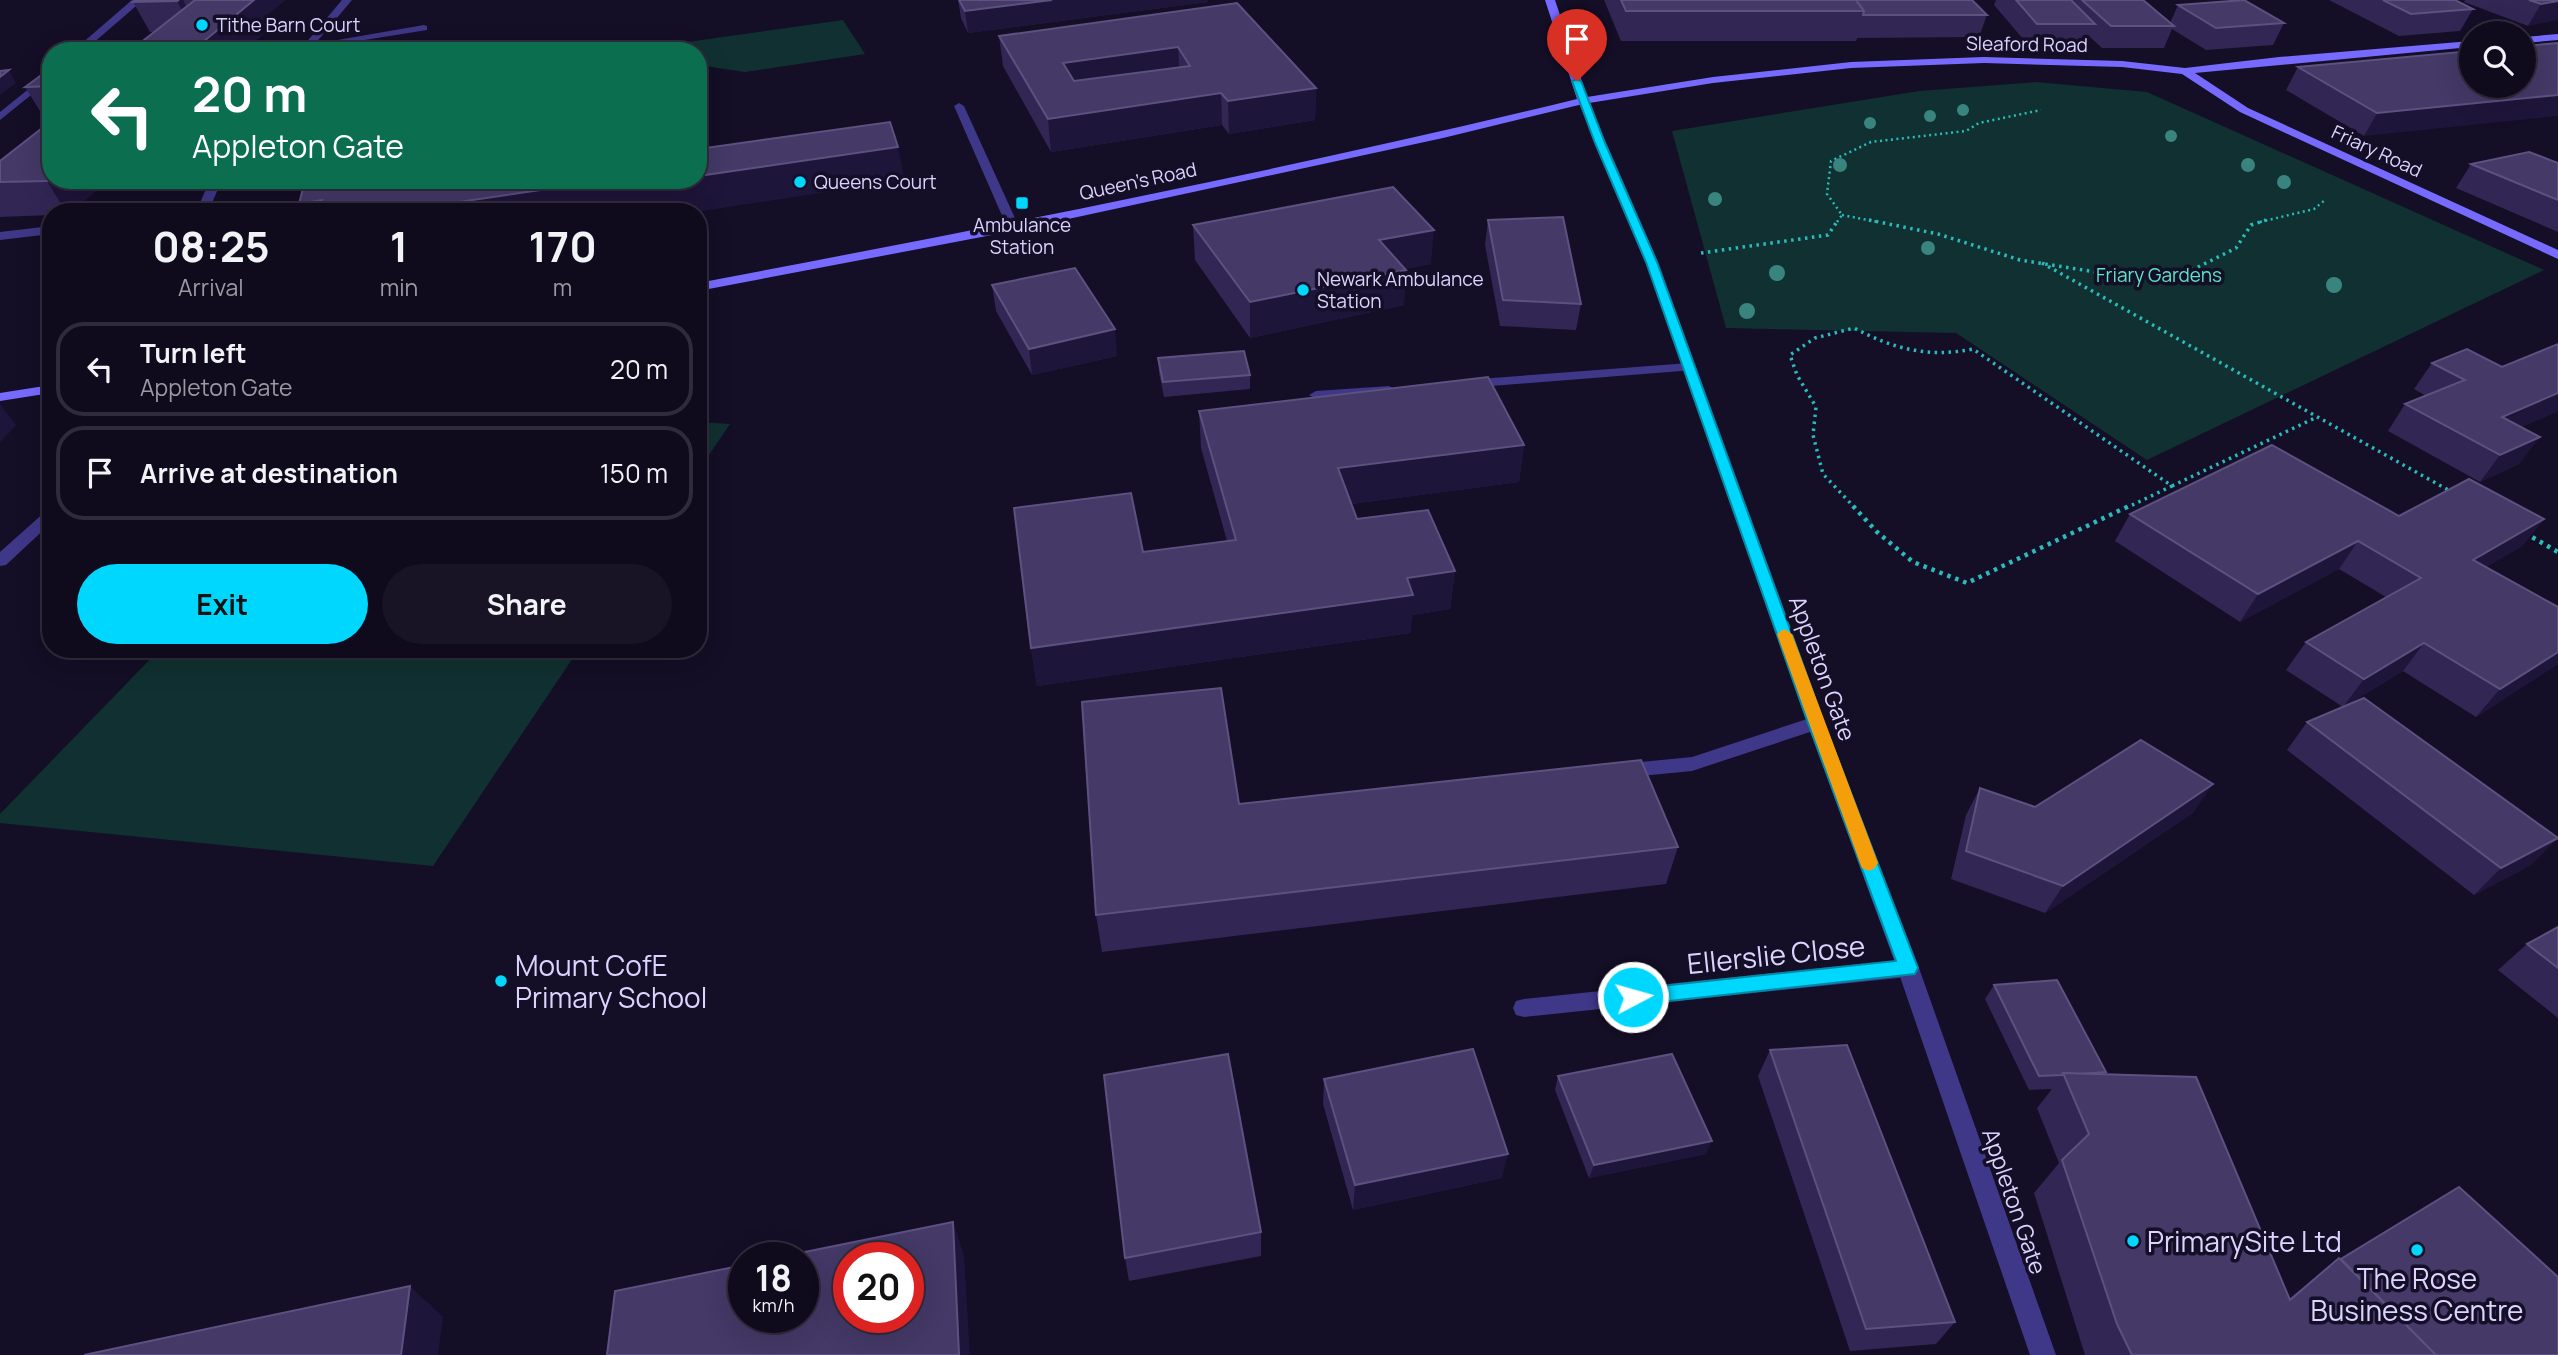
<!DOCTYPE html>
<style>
body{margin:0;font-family:Manrope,sans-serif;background:#181325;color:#f1f3f6;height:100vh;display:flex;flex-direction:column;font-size:26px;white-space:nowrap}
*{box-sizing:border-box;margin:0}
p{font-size:23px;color:#9b9aa3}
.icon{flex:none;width:38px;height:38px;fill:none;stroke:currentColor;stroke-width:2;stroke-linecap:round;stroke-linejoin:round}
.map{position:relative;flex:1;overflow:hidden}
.details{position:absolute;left:42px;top:203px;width:665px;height:455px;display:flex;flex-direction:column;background:#0f0a1c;border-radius:28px;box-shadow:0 7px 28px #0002,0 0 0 2px #2f2b3b}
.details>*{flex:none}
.top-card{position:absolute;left:42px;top:42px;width:665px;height:147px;border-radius:28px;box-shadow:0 7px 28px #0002,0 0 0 2px #2f2b3b;background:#0b6e4f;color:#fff;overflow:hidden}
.tools{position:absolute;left:2459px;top:21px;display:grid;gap:14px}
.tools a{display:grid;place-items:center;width:77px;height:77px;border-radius:50%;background:#0f0a1c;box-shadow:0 7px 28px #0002,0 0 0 2px #2f2b3b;font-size:35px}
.speed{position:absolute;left:728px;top:1242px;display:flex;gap:14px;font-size:35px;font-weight:700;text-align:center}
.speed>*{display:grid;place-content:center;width:91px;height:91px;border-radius:50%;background:#0f0a1c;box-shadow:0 7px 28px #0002,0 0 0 2px #2f2b3b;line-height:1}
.speed small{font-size:18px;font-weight:400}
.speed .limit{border:10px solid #d22;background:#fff;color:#111}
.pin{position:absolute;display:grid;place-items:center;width:60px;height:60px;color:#fff;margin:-72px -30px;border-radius:50% 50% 50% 0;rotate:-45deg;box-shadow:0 0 7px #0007}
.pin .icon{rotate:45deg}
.me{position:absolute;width:77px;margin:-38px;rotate:84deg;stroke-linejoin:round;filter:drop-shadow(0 0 5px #0008)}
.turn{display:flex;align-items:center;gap:24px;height:147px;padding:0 35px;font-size:32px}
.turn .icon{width:91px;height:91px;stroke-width:2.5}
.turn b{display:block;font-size:49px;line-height:60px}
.eta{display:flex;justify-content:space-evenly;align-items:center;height:119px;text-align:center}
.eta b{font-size:42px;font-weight:700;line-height:49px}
.button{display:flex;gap:14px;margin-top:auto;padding:14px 35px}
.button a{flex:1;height:80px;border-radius:42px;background:#00d7ff;color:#111;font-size:28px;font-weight:700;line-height:80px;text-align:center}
.button a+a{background:#181325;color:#f1f3f6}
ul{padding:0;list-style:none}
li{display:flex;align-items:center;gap:21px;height:94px;margin:0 14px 10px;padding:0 21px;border:4px solid #2f2b3b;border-radius:28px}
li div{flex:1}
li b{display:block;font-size:26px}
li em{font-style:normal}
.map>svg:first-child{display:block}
.green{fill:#113031}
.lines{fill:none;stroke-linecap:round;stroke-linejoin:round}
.path-far2{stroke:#2abcbc;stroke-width:2.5;stroke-dasharray:2 3.5;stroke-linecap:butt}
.path-far1{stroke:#2abcbc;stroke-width:3.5;stroke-dasharray:2.5 4.5;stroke-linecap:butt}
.path{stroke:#2abcbc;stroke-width:4.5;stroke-dasharray:3.5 5;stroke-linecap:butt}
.lane{fill:#3f3787;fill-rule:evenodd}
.street{fill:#3f3787;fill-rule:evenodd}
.secondary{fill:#776bff;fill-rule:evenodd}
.tree{fill:#3a8480}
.wall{fill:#322655}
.shaded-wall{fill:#1e153a}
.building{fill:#443967;stroke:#5c517f;stroke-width:2;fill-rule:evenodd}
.route{fill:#00d7ff;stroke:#008ca6;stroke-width:2}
.slow{fill:#f59e0b}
.poi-dot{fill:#00d7ff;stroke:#140e26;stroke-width:2.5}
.labels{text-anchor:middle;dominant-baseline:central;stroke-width:7;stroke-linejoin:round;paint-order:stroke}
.far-poi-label{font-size:19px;fill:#dbd4ff;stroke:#140e26;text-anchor:start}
.far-street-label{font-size:19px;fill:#dbd4ff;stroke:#140e26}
.far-park-label{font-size:19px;fill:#5ae4ca;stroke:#140e26}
.street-label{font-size:23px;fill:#dbd4ff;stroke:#140e26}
.near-street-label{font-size:28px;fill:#dbd4ff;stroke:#140e26}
.near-poi-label{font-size:28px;fill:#dbd4ff;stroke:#140e26;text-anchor:start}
</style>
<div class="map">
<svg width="2558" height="1355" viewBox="0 0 2558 1355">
<rect width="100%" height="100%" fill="#140e26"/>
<g class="green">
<polygon points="843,20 865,54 745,72 698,65 698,51 674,51 673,44"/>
<polygon points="2036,82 2147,92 2544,270 2147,460 1956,333 1726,328 1672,131 1919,91"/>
<polygon points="698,422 730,424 698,471"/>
<polygon points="160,649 579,649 433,866 0,823 0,814"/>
</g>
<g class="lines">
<g class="path-far2">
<polyline points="1842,215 1878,222"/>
<polyline points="1837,222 1842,215 1827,194 1831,161 1871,142 1966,131 1979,123 2041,110"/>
<polyline points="2260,222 2314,209 2325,200"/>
</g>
<g class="path-far1">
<polyline points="1869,220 1938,234 2020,260 2102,273 2192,270 2236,248 2251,225 2266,220"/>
<polyline points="1701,253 1828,235 1838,220"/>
<polyline points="2042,263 2450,491"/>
<polyline points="2172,486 2317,417"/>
<path d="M 1855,508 L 1823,474 L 1813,435 L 1816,407 L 1797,375 L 1790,355 L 1815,338 L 1854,328 C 1894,349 1928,358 1973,349 L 2172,486 L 2126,508"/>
</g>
<g class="path">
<polyline points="1853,506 1877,532 1913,562 1967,583 2129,506"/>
<polyline points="2525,533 2558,552"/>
</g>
<g class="lane">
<polygon points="424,25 427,26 427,30 308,49 303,46"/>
<polygon points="959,103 964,106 1019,227 1017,230 1007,227 954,106"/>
<polygon points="1689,363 1694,364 1694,370 1466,388 1459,384 1466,380"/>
<polygon points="1389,386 1396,390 1394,393 1316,399 1309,395 1316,391"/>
<polygon points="1816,716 1822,718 1825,723 1822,728 1692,771 1620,778 1613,776 1611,771 1613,766 1620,764 1692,757"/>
<polygon points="1908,959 1915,962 1919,968 1915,974 1908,977 1524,1017 1516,1015 1513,1008 1516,1001 1524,999"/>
</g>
<g class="street">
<polygon points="132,0 143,0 84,51 73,51"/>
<polygon points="342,0 352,0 309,51 299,51"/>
<polygon points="51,71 51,79 0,120 0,112"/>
<polygon points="1579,99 1588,101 1658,262 1825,723 1919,968 2056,1355 2030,1355 1897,968 1807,723 1646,262 1578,101"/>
<polygon points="210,180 222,180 208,212 196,212"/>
<polygon points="51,226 51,234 0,240 0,232"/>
<polygon points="51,509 51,523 6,565 0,566 0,552 46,511"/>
</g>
<g class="secondary">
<path d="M 1545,0 L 1555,0 L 1587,97 L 1713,77 L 1851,62 L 1984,57 L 2122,61 L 2185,68 L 2279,57 L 2471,41 L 2471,47 L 2195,73 L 2248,108 L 2558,250 L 2558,259 L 2240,112 L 2182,74 L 2122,67 L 1984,63 L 1851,68 L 1713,83 L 1583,104 L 1443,138 L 1013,231 L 698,291 L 698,283 C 992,227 1286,170 1577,99 Z"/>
<polygon points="2558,34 2558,40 2524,43 2524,37"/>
<polygon points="51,385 51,393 0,401 0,393"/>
</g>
</g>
<g class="tree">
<circle cx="1963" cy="110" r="6"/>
<circle cx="1930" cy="116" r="6"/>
<circle cx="1870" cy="123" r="6"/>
<circle cx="2171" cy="136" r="6"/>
<circle cx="1840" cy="165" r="7"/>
<circle cx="2248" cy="165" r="7"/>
<circle cx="2284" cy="182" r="7"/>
<circle cx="1715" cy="199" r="7"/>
<circle cx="1928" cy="248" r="7"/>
<circle cx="1777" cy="273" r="8"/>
<circle cx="2334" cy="285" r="8"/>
<circle cx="1747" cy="311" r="8"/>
</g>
<g class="wall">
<polygon points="136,0 285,0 268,14 274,25 150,32 133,2"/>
<polygon points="958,0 1207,0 1208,2 968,33 961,18"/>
<polygon points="1604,0 1972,0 1987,15 1979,37 1857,38 1856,41 1621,41"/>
<polygon points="1996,0 2143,0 2170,23 2178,5 2284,23 2273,45 2206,50 2172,29 2164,48 2102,48 2090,37 2086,47 2029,46 1994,5"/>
<polygon points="2329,0 2455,0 2473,9 2460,31 2399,36"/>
<polygon points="2465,0 2558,0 2528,26 2464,2"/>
<polygon points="1237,3 1316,88 1315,120 1229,134 1222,125 1051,152 1003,66 999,36"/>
<polygon points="2471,51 2364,136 2286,90 2298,67"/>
<polygon points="51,71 51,119 45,119 25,87"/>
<polygon points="51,121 72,212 51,212 51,215 0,217 0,161"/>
<polygon points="2558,163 2558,232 2456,188 2471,164"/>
<polygon points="1488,220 1581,304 1576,330 1500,326 1485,245"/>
<polygon points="1193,225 1431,264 1405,269 1404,305 1250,338 1195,260"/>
<polygon points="992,285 1117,356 1032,375 996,311"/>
<polygon points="2558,344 2558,411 2521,427 2519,464 2480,482 2388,431 2405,404 2426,396 2414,389 2432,363 2502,367"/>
<polygon points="1158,358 1250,375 1250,389 1164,397 1159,373"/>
<polygon points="1199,411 1524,445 1519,482 1351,504 1357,519 1455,571 1450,609 1412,615 1410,633 1037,686 1031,648 1143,552 1227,541 1201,448"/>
<polygon points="2130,514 2399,516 2544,519 2522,546 2486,567 2558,607 2558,664 2476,717 2403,671 2345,706 2531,865 2474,895 2287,750 2307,722 2343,707 2286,670 2306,642 2386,597 2339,569 2240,622 2115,541"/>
<polygon points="1980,788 2035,807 2194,812 2045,913 1951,879 1966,815"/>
<polygon points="1239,804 1678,847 1666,884 1102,952 1096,915"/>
<polygon points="2558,927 2558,1018 2498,970 2527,944"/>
<polygon points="1994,985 2106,1072 2104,1075 2289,1299 2339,1258 2558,1355 2085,1355 2034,1193 2059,1163 2037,1108 2052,1089 2029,1090 1985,999"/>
<polygon points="1770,1050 1955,1322 1936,1344 1850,1351 1758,1076"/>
<polygon points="1558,1076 1706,1154 1589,1178 1555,1090"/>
<polygon points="1324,1079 1502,1178 1353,1210 1323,1104"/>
<polygon points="1261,1232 1261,1256 1129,1281 1125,1258"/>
</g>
<g class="shaded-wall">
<polygon points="179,0 183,0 197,28 193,31 177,1"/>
<polygon points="252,0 285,0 268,14 274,25 244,51 192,51"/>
<polygon points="1052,0 1207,0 1208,2 968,33 965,11"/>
<polygon points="2558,1 2558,20 2528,26 2541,4"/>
<polygon points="1178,47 1180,78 1066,94 1063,63"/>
<polygon points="9,70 16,83 0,95 0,77"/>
<polygon points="1316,88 1315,120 1229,134 1228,101"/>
<polygon points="1221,93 1222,125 1051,152 1048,119"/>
<polygon points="2558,95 2558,116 2364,136 2377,113"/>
<polygon points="898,147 905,180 696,212 667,212 665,207 636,212 391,212 373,184 374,180 396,180 393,196 610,180 698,180 698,176"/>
<polygon points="51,178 51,180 108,180 72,212 66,212 47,181"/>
<polygon points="322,200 328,212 303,212 299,204"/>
<polygon points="1434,230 1431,264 1377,275 1379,240"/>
<polygon points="1406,270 1404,305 1250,338 1250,302"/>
<polygon points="1115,329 1117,356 1032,375 1029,349"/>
<polygon points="2558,393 2558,411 2482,444 2502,417"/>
<polygon points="0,404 16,425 0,443"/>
<polygon points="2540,437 2519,464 2480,482 2500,455"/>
<polygon points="1524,445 1519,482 1336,506 1338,468"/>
<polygon points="2544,519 2522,546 2452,587 2473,560"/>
<polygon points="2358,541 2339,569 2240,622 2258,594"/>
<polygon points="1455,571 1450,609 1412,615 1410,633 1037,686 1031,648 1407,578"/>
<polygon points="2424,643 2403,671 2343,707 2364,679"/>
<polygon points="2558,652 2558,664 2476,717 2500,689"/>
<polygon points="2213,784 2194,812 2045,913 2063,886"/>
<polygon points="2558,838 2531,865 2474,895 2501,868"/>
<polygon points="1712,1141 1706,1154 1589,1178 1594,1165"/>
<polygon points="1508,1154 1502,1178 1353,1210 1355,1185"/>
<polygon points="953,1222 964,1255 970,1355 959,1355"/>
<polygon points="410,1286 443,1317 438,1355 401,1355"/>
</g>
<g class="building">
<polygon points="136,0 179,0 177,1 133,2"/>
<polygon points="195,0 254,0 192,51 130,51"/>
<polygon points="959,0 1052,0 965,11"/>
<polygon points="1621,0 1856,0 1864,11 1626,11"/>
<polygon points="1856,0 1972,0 1987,15 1863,15 1864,11"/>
<polygon points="2016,0 2071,0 2095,24 2037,24"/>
<polygon points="2082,0 2143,0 2174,26 2111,26"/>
<polygon points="2244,0 2284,23 2216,28 2178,5"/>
<polygon points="2383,0 2455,0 2473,9 2411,14"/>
<polygon points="2529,0 2558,0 2558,1 2541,4"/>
<path d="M 1237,3 L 1316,88 L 1228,101 L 1221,93 L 1048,119 L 999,36 ZM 1178,47 L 1190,66 L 1074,81 L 1063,63 Z"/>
<polygon points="2558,43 2558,95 2377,113 2298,67 2471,51 2471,86 2524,86 2524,46"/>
<polygon points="9,70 0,77 0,71"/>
<polygon points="47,71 51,71 51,86 25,87"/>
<polygon points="51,121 51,178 47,181 0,182 0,161"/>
<polygon points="890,122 898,147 698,176 698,149"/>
<polygon points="2529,152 2558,163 2558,200 2471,164"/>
<polygon points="305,180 374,180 373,184 387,182 386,187 433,180 609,180 391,212 318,212 322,200 299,204"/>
<polygon points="1393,187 1434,230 1379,240 1406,270 1250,302 1193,225"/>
<polygon points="1563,217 1581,304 1503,300 1488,220"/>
<polygon points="1075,268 1115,329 1029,349 992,285"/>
<polygon points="2558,344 2558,393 2502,417 2540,437 2500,455 2405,404 2465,380 2432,363 2467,349 2502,367"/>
<polygon points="1244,351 1250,375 1163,382 1158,358"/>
<polygon points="1488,377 1524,445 1338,468 1357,519 1428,510 1455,571 1407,578 1413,595 1031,648 1014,508 1131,493 1143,552 1236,540 1199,411"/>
<polygon points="2272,445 2399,516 2469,479 2544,519 2473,560 2558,607 2558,652 2500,689 2424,643 2364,679 2306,642 2421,578 2358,541 2258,594 2130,514"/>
<polygon points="1221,688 1239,804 1641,760 1678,847 1096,915 1082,702"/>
<polygon points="2364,698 2558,838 2501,868 2307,722"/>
<polygon points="2141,740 2213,784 2063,886 1966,851 1980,788 2035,807"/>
<polygon points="2558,927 2558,968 2527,944"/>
<polygon points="2057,980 2106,1072 2079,1074 2063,1073 2062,1075 2039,1076 1994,985"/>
<polygon points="1847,1045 1955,1322 1866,1329 1770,1050"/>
<polygon points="1473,1049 1508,1154 1355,1185 1324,1079"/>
<polygon points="1228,1054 1261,1232 1125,1258 1104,1075"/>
<polygon points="1672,1054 1712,1141 1594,1165 1558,1076"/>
<polygon points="2063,1073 2196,1077 2290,1300 2339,1258 2436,1355 2132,1355 2117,1324 2062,1160 2089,1134"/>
<polygon points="2459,1187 2558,1277 2558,1355 2436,1355 2341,1259"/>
<path d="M 953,1222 L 959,1355 L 607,1355 L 615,1291 L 744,1265 L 744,1318 L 803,1318 L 803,1258 L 775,1258 ZM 849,1258 L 908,1258 L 908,1318 L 849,1318 Z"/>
<polygon points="410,1286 401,1355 84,1355"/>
</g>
<polygon class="route" points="1577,79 1581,81 1605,143 1657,262 1824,723 1918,968 1915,974 1633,1005 1627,1003 1624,997 1627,991 1633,989 1896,961 1808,723 1646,262 1595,143 1572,81"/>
<polygon class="slow" points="1784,629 1792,634 1878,863 1875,868 1869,871 1862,868 1860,863 1777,634"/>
<g class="poi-dot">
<circle cx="202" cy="25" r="7"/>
<circle cx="800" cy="182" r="7"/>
<rect x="1015" y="196" width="14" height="14" rx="3.5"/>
<circle cx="1303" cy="290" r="7"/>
<circle cx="501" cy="981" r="7"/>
<circle cx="2133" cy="1241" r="7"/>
<circle cx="2417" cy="1250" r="7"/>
</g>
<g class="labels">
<g class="far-poi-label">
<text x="216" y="25">Tithe Barn Court</text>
<text x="814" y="182">Queens Court</text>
<text x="1022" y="225" text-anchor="middle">Ambulance<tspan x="1022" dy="22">Station</tspan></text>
<text x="1317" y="279">Newark Ambulance<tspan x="1317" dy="22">Station</tspan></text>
</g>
<g class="far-street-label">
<text transform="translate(2027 44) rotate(1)">Sleaford Road</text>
<text transform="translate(2377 151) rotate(25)">Friary Road</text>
<text transform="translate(1138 181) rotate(-12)">Queen's Road</text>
</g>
<g class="far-park-label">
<text x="2159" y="275">Friary Gardens</text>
</g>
<g class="street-label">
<text transform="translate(1823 668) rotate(70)">Appleton Gate</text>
<text transform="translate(2015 1201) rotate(71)">Appleton Gate</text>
</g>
<g class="near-street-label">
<text transform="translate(1776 954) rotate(-6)">Ellerslie Close</text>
</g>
<g class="near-poi-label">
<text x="515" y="965">Mount CofE<tspan x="515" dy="32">Primary School</tspan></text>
<text x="2147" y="1241">PrimarySite Ltd</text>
<text x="2417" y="1278" text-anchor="middle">The Rose<tspan x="2417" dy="32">Business Centre</tspan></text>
</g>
</g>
</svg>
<div class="tools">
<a><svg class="icon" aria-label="search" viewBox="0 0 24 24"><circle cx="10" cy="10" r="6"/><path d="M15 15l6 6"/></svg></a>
</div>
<div class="speed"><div>18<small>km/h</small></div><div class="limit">20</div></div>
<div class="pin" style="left:1577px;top:81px;background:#d93025"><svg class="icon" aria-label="arrive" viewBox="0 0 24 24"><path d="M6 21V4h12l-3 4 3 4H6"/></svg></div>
<svg class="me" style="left:1633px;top:997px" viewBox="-20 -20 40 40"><circle r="17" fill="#00d7ff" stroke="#fff" stroke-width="3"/><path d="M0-11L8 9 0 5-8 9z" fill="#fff"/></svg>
<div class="top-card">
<div class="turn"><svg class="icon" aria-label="left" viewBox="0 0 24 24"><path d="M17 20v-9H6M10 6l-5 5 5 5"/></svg><div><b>20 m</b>Appleton Gate</div></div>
</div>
<section class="details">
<div class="eta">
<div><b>08:25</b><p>Arrival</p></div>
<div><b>1</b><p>min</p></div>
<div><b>170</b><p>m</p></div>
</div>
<ul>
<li><svg class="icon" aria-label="left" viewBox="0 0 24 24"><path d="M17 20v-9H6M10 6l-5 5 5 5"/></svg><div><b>Turn left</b><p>Appleton Gate</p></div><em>20 m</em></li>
<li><svg class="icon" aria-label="arrive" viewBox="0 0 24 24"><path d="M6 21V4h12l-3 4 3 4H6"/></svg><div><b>Arrive at destination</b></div><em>150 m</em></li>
</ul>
<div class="button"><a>Exit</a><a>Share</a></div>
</section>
</div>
